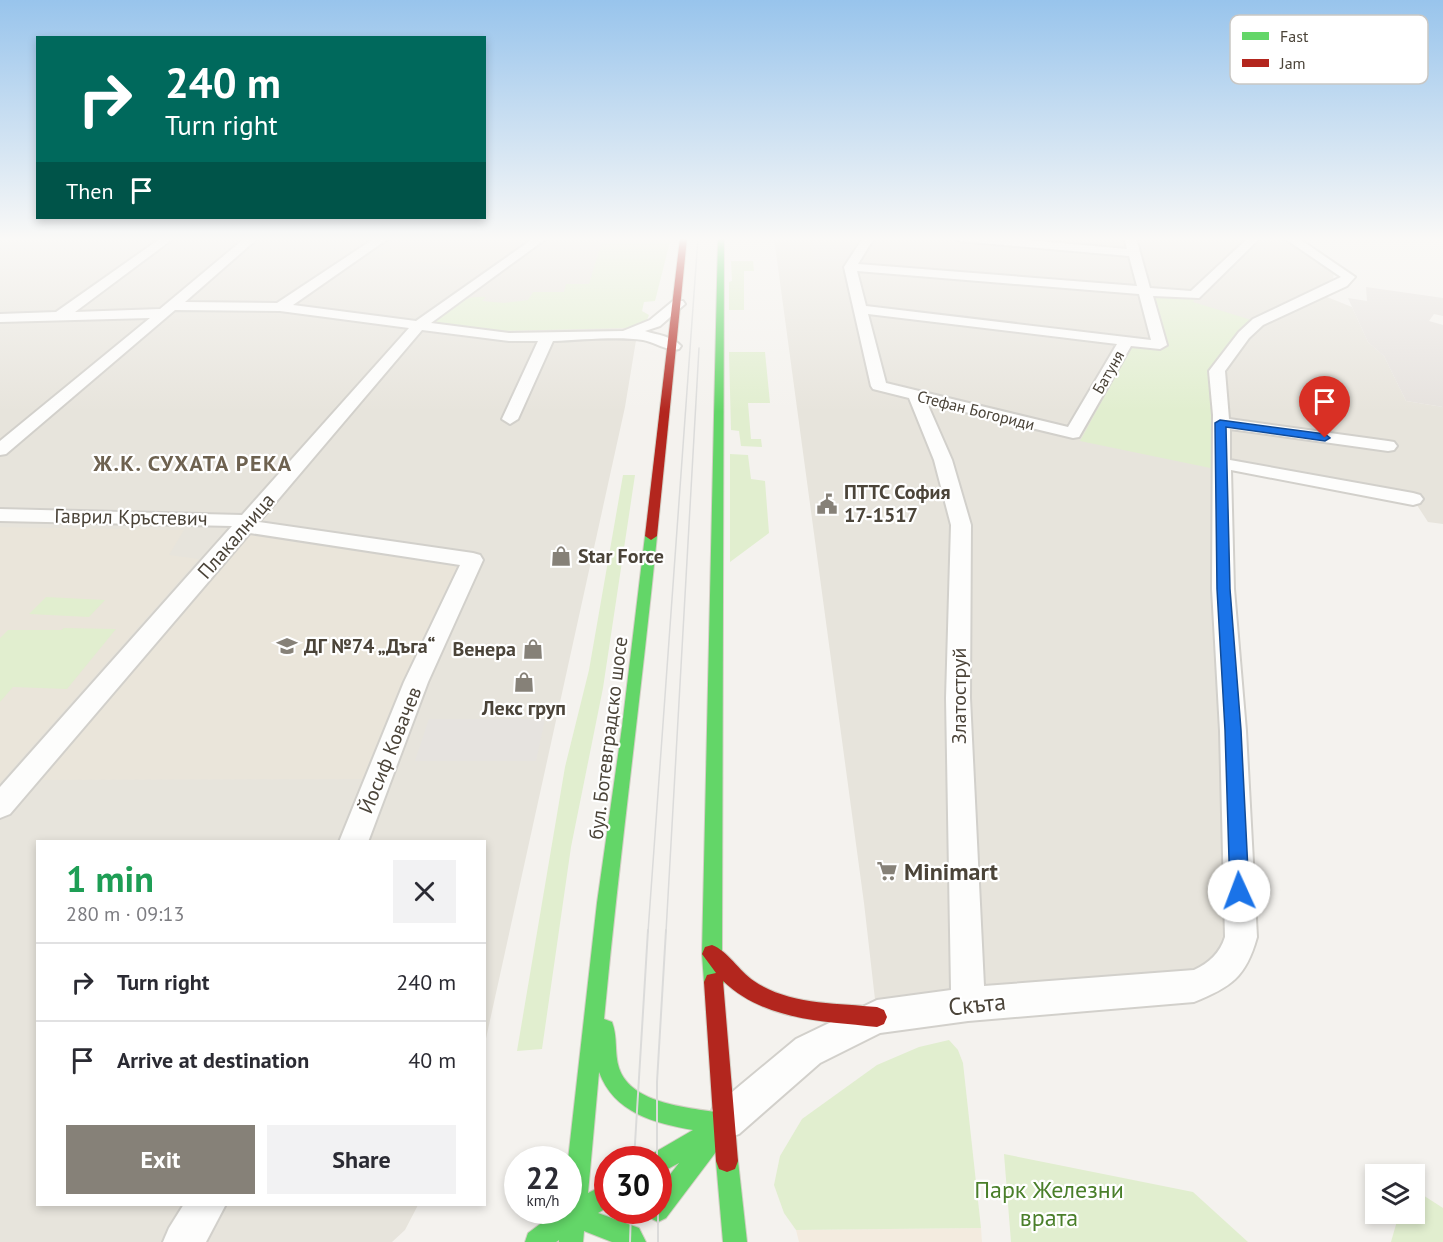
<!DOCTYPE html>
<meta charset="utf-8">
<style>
body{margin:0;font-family:"PT Sans",sans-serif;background:#f2f2f3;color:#2b2b33;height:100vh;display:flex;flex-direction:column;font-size:22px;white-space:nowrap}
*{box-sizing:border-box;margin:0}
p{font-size:20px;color:#7c7c81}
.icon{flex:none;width:33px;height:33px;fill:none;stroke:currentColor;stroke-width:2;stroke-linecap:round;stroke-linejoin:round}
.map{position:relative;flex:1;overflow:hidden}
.side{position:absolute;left:36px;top:840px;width:450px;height:366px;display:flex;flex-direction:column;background:#fff;border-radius:0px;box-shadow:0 3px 9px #0003}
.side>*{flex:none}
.guide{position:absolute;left:36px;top:36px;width:450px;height:183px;border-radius:0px;box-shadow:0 3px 9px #0003;background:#00695c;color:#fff;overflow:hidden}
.controls{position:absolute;left:1365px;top:1164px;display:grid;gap:12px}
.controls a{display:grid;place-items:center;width:60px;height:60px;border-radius:0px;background:#fff;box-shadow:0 3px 9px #0003;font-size:30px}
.speed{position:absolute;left:504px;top:1146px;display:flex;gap:12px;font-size:30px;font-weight:700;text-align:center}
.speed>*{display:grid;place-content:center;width:78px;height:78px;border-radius:50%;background:#fff;box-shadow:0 3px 9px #0003;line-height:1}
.speed small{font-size:15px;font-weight:400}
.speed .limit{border:9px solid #d22;background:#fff;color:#111}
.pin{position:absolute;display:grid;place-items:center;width:51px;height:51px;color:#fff;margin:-62px -26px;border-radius:50% 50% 50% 0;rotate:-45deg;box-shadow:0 0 6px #0007}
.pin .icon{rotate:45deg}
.me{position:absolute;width:66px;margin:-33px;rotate:358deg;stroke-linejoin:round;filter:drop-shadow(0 0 4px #0008)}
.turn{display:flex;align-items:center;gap:21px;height:126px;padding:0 30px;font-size:27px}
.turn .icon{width:78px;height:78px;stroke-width:2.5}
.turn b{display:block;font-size:42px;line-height:51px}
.then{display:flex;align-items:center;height:57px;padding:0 30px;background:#0003;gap:12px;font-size:22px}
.round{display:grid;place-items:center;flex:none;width:63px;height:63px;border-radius:0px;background:#f2f2f3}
.head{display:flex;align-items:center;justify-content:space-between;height:102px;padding:0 30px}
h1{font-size:36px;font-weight:600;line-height:45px;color:#1e9e55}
.primary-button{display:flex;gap:12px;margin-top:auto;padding:12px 30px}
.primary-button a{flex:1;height:69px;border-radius:0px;background:#868178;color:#fff;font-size:24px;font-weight:600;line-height:69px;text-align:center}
.primary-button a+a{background:#f2f2f3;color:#2b2b33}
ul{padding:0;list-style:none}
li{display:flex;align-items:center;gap:18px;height:78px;padding:0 30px;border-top:2px solid #e1e1e2}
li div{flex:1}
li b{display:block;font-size:22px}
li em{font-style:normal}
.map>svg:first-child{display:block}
.residential{fill:#e7e4dc}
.commercial{fill:#f3ebdf}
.industrial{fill:#e6e2de}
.education{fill:#eae5da}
.green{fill:#e1eecf}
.parking{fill:#e6e3df}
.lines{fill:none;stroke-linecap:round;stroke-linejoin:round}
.street-casing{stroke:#d2d0cb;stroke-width:4}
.fast-casing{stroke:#d3cfc5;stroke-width:2}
.jam-casing{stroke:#d3cfc5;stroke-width:2}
.street{fill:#fdfdfc;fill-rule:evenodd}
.fast{fill:#63d668;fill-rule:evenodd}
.jam{fill:#b3261e;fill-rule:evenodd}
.tram-far1{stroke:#dbdbda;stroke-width:1.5}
.tram{stroke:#dbdbda;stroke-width:2}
.route{fill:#1a73e8;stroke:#114b97;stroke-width:1.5}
.labels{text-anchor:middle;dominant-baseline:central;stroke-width:4.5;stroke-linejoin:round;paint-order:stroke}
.far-street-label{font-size:16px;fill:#4b4439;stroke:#fff}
.poi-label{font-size:20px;font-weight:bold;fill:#4b4439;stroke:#fff;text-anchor:start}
.street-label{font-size:20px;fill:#4b4439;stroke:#fff}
.far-district-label{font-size:22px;font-weight:bold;letter-spacing:1.5px;fill:#6e6250;stroke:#fff}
.near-poi-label{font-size:24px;font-weight:bold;fill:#4b4439;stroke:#fff;text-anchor:start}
.near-street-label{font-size:24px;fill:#4b4439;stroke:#fff}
.near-park-label{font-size:24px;fill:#4a7f2a;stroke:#fff}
.key{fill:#fff;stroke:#c9c7c4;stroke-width:1.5}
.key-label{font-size:16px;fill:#4b4439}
</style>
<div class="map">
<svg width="1443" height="1242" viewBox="0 0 1443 1242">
<rect width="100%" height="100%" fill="#f4f2ee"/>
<g class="residential">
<polygon points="0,238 653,238 625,407 485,1043 484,842 38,842 38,1204 418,1205 405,1230 392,1242 0,1242"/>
<polygon points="774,238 1284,238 1334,271 1333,281 1312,291 1352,307 1368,342 1384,356 1406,401 1443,407 1443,524 1428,522 1413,499 1221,463 1226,969 877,1017 864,903"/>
</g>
<polygon class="commercial" points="981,1228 982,1242 799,1242 796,1230"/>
<polygon class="industrial" points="1366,287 1443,298 1443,316 1434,314 1429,321 1443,325 1443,407 1406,401 1384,356 1368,342 1348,298 1367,301"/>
<g class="education">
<polygon points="406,238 532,238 489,271 380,257"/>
<polygon points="244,526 473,560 377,779 23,780"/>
<polygon points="0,527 184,530 169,555 199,559 0,783"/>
</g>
<g class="green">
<path d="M 603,238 L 671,238 L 655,301 L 644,302 L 642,311 L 649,315 L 647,320 L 627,328 L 497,331 L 432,322 C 451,308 461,295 486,297 L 482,301 L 504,303 L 528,300 L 533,292 L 564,292 L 566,284 L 589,284 Z"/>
<polygon points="731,261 753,261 754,271 744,271 744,310 729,310 729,282 732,281"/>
<polygon points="1148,294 1196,297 1193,302 1258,322 1217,371 1220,470 1080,441 1132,346 1163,348"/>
<polygon points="729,352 765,352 770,403 748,403 751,439 761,439 762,447 741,446 739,431 731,430"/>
<polygon points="730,454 748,455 751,479 765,481 769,533 730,562"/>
<polygon points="623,475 635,475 603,688 571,847 542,1049 517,1051 565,767 589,670"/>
<polygon points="46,597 105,600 89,617 29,614"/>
<polygon points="64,628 116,629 67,689 13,687 0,702 0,638 8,630 61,630"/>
<polygon points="949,1040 958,1050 963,1063 981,1228 796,1230 784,1213 774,1185 780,1156 802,1119 877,1065 919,1047"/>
<polygon points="1004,1154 1193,1192 1248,1242 1011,1242"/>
<polygon points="1415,1190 1443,1208 1443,1242 1391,1242 1399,1214 1414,1214"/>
</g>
<g class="parking">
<polygon points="810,238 820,238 822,246 851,246 853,261 815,261"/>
<polygon points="429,719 545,719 536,761 415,761"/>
</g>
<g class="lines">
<g class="street-casing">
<g id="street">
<path d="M 161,238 L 174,238 L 75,312 L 160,309 L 245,238 L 258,238 L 185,302 L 277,303 L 375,238 L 389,238 L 293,305 L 416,321 L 534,238 L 547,238 L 431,323 L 509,333 L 623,331 L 650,320 L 673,301 L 683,301 L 685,304 L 660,326 L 645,331 C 657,335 672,336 681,346 L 679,349 C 668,352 655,342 643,340 C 618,336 580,340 553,341 L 518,419 L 510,424 L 502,419 L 538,341 L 509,341 L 422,330 L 259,522 L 473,553 L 480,555 L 483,560 L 428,682 L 368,842 L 339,842 L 404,682 L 460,565 L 250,533 L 10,814 L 0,818 L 0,787 L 232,526 L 0,521 L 0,509 L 242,515 L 409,328 L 280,311 L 175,310 L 6,454 L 0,455 L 0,441 L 150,318 L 0,322 L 0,314 L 56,312 Z"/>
<path d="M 863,238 L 874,238 L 858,264 L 1137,286 L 1129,256 L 959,241 L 954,238 L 1005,238 L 1127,249 L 1124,238 L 1136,238 L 1150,288 L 1191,291 L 1248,238 L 1260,238 L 1199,298 L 1153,296 L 1167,345 L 1160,349 L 1131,346 L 1079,437 L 1073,438 L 927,403 L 952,460 L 971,525 L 970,698 L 984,986 L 1194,970 C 1209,963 1220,953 1225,937 L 1220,731 L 1212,589 L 1213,415 L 1209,371 L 1239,332 L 1253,319 L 1341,277 L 1284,238 L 1298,238 L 1355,277 L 1347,286 L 1263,325 L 1249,338 L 1225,371 L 1229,419 L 1388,441 L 1394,442 L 1397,446 L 1394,450 L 1388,451 L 1230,429 L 1230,460 L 1413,493 L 1420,495 L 1423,499 L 1420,503 L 1413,505 L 1231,470 L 1234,589 L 1246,731 L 1257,937 C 1246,977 1231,987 1194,1002 L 968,1021 L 880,1033 L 820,1063 L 739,1134 L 726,1139 L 713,1134 L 708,1121 L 713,1108 L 796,1039 L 877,1000 L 951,990 L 946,698 L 951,525 L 934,460 L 909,398 L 873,389 L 871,386 L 844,267 ZM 857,271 L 1139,294 L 1151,340 L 866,306 ZM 868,314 L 1117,344 L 1068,427 L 886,383 Z"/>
<polygon points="184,1204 226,1204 206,1242 163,1242 169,1228"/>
</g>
</g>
<g class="fast-casing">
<g id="fast">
<polygon points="718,238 724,238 722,954 724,982 721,989 714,992 707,989 704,982 702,954"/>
<path d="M 651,532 L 657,536 C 641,697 619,858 604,1019 L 612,1022 C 618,1037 614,1053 619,1068 C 631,1105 692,1108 723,1113 L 731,1116 L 734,1124 L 731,1132 L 666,1218 L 658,1222 L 650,1218 L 646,1210 L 658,1210 L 658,1190 L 679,1163 L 658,1174 L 658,1160 L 648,1160 L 650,1155 L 693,1130 C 654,1123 614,1113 599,1072 L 588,1193 L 608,1183 L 608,1207 L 598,1213 L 639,1228 L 646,1242 L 612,1242 L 584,1231 L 583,1242 L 559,1242 L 559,1240 L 556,1242 L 525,1242 L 528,1233 L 559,1210 L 568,1210 L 568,1160 L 597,903 L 622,727 L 645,536 Z"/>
<polygon points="727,1150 735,1153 738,1161 747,1242 723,1242 716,1161 719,1153"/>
</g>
</g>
<g class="jam-casing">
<g id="jam">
<polygon points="680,238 687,238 657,536 651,540 645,536"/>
<path d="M 712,945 C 728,951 739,971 754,981 C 789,1005 837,1003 877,1007 L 884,1010 L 887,1017 L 884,1024 L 877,1027 C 823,1021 765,1021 723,981 L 738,1161 L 735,1169 L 727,1172 L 719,1169 L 716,1161 L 704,982 L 707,975 L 716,973 L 702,954 L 705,947 Z"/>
</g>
</g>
<use href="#street" class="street"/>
<use href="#fast" class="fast"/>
<use href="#jam" class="jam"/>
<g class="tram-far1">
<polyline points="648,932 698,238"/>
<polyline points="666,932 699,348"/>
</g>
<g class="tram">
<polyline points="634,1160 648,930"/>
<polyline points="657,1160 657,1082 666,930"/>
<polyline points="658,1210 658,1242"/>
<polyline points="630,1242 631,1210"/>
</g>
</g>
<linearGradient id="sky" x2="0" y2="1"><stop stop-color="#98c4ec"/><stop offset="0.58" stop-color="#faf9f7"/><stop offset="1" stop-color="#faf9f7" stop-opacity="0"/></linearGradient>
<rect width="1443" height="412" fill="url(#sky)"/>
<polygon class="route" points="1220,420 1325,434 1330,438 1325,441 1226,427 1230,589 1241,730 1249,891 1246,897 1239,899 1233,897 1230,891 1225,730 1217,589 1215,423"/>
<defs>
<g id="civic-bare" transform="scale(1.62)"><path d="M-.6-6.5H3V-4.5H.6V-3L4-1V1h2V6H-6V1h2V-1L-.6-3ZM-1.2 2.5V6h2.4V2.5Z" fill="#868178" stroke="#fff" stroke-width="2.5" paint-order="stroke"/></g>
<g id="shop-bare" transform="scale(1.62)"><path d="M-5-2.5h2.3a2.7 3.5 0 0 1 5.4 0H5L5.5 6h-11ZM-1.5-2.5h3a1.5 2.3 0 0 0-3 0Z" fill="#868178" stroke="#fff" stroke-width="2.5" paint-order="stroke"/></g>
<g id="school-bare" transform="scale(1.62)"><path d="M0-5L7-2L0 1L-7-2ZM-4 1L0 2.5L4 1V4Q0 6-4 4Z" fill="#868178" stroke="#fff" stroke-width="2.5" paint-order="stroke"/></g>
<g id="supermarket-bare" transform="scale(1.62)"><path d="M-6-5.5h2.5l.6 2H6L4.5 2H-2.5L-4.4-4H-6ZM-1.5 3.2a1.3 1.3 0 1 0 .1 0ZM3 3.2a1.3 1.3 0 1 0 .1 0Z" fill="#868178" stroke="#fff" stroke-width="2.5" paint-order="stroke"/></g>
</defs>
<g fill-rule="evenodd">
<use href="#civic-bare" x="827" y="504"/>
<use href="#shop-bare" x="561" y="556"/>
<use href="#school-bare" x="287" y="646"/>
<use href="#shop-bare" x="533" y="649"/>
<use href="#shop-bare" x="524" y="682"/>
<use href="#supermarket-bare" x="887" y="871"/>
</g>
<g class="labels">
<g class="far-street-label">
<text transform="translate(1108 372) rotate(-60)">Батуня</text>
<text transform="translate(976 410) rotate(14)">Стефан Богориди</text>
</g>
<g class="poi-label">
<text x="844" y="492">ПТТС София<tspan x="844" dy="23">17-1517</tspan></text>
<text x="578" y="556">Star Force</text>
<text x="304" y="646">ДГ №74 „Дъга“</text>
<text x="516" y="649" text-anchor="end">Венера</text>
<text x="524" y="708" text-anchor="middle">Лекс груп</text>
</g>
<g class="street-label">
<text transform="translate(131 517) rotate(1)">Гаврил Кръстевич</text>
<text transform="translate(236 536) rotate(-49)">Плакалница</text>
<text transform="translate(959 696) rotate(-90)">Златоструй</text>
<text transform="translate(608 738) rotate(-83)">бул. Ботевградско шосе</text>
<text transform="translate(390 750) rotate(-68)">Йосиф Ковачев</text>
</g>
<g class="far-district-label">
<text x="193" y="463">Ж.К. СУХАТА РЕКА</text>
</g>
<g class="near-poi-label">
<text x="904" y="871">Minimart</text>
</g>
<g class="near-street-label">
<text transform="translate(977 1004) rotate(-6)">Скъта</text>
</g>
<g class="near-park-label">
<text x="1049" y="1189">Парк Железни<tspan x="1049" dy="28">врата</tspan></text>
</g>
</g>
<rect x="1230" y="15" width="198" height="69" rx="9" class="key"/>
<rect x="1242" y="32" width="27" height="8" fill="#63d668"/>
<rect x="1242" y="59" width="27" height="8" fill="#b3261e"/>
<g class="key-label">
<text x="1280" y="42">Fast</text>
<text x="1280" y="69">Jam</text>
</g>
</svg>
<div class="controls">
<a><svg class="icon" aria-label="layers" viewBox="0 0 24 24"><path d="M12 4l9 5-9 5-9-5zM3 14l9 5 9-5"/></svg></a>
</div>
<div class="speed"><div>22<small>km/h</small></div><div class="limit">30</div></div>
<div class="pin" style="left:1325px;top:438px;background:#d93025"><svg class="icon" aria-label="arrive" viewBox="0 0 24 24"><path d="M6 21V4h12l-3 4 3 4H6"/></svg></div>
<svg class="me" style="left:1239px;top:891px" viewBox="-20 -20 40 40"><circle r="19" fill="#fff"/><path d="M0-13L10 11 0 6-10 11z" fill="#1a73e8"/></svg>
<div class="guide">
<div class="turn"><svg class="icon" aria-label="right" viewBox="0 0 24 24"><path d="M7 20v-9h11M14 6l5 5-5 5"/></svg><div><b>240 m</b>Turn right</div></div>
<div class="then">Then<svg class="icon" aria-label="arrive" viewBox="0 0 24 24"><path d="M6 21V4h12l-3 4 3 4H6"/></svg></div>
</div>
<section class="side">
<div class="head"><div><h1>1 min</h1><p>280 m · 09:13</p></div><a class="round"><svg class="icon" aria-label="close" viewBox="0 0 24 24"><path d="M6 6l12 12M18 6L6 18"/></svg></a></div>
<ul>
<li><svg class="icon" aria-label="right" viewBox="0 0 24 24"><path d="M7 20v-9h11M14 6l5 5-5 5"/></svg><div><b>Turn right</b></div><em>240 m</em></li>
<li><svg class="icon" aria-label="arrive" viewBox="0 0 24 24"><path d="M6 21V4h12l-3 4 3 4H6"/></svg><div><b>Arrive at destination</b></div><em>40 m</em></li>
</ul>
<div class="primary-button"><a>Exit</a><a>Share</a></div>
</section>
</div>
